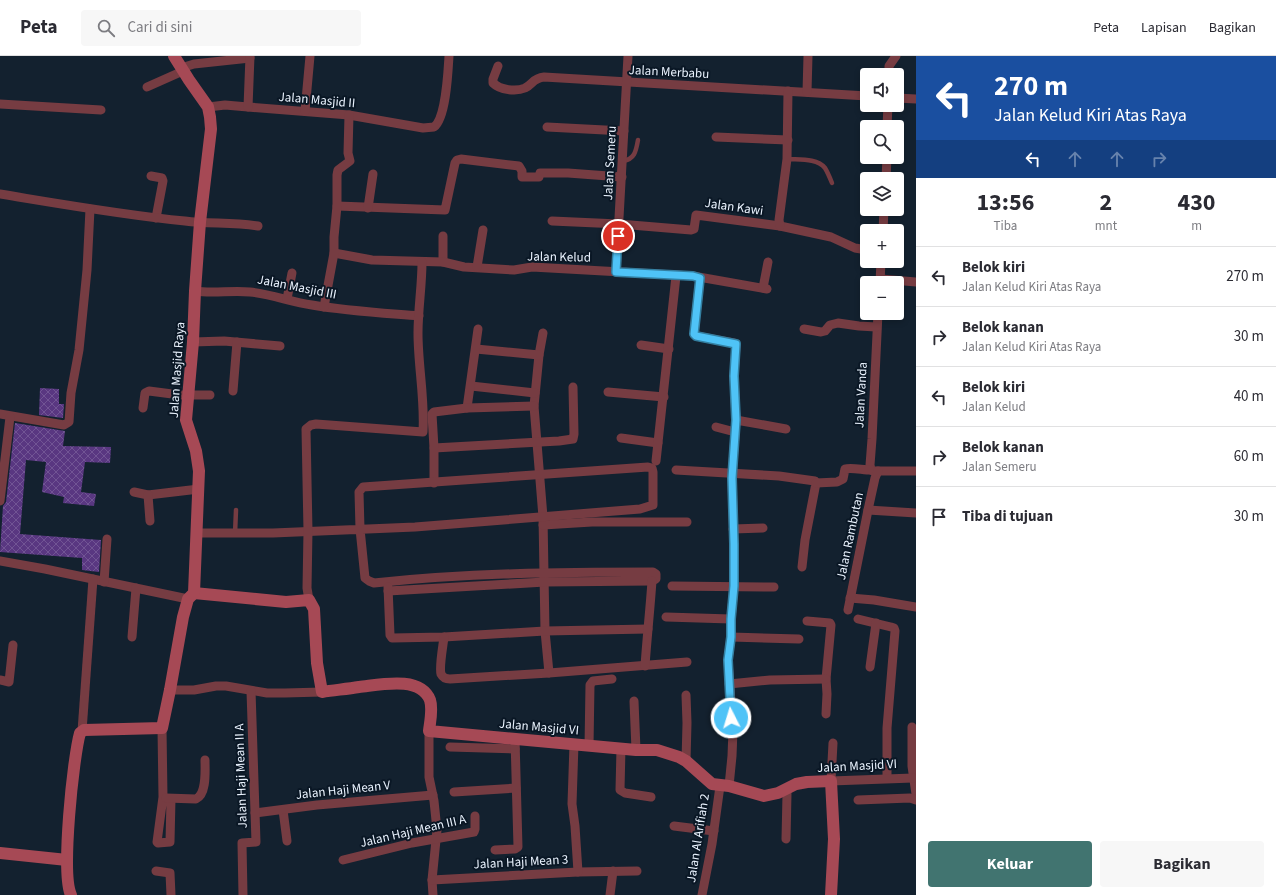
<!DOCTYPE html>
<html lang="id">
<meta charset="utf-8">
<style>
body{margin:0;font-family:"Source Sans 3",sans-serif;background:#f7f7f7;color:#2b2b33;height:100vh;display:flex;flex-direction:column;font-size:15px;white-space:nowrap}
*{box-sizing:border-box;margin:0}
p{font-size:13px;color:#7c7c81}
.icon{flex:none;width:22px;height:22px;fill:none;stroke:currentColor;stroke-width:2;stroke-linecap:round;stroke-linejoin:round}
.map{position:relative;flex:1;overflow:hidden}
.side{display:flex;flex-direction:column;background:#fff;width:360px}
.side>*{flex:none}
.top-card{background:#1a4fa0;color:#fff;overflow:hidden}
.tools{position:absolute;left:860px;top:12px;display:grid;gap:8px}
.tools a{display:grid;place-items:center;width:44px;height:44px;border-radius:4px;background:#fff;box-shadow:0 2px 6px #0003;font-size:20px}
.pin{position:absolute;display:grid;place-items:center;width:34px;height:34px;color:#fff;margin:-17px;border:2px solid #fff;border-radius:50%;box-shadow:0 1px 4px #0007}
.me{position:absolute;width:44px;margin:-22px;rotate:355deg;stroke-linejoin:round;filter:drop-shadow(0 0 3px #0008)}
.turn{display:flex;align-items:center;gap:14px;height:84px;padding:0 12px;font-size:18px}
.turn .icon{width:52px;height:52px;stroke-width:2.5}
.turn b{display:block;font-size:28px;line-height:34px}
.lanes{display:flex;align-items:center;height:38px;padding:0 12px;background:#0003;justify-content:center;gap:20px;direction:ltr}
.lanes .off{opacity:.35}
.eta{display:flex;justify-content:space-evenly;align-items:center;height:68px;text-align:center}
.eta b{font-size:24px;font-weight:700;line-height:28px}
.button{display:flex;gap:8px;margin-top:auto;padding:8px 12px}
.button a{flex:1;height:46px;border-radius:4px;background:#417470;color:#fff;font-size:16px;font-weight:700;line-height:46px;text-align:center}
.button a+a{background:#f7f7f7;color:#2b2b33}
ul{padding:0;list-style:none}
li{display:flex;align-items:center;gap:12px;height:60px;padding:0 12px;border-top:1px solid #e1e1e2}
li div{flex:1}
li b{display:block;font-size:15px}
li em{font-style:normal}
header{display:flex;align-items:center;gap:24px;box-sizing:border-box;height:56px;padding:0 20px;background:#fff;border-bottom:1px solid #e1e1e2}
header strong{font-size:19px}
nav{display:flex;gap:22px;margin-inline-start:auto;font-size:14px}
.search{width:280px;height:36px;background:#f7f7f7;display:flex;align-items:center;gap:10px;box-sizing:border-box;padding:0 14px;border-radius:4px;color:#7c7c81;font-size:15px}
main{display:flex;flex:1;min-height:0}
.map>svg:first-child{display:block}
.building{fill:url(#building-cross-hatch)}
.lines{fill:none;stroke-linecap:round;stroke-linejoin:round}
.lane{stroke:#763c42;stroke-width:4.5}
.street{stroke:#763c42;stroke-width:9}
.secondary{stroke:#a64955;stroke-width:12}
.route-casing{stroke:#337fa1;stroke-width:10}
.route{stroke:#4fc3f7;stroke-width:7}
.labels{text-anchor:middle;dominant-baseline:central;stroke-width:4;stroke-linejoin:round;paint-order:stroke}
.street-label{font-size:13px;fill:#eaf3fe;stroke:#0a1725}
</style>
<header>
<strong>Peta</strong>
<div class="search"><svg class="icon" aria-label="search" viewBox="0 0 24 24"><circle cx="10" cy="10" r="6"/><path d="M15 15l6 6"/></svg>Cari di sini</div>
<nav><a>Peta</a><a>Lapisan</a><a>Bagikan</a></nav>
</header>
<main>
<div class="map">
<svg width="916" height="839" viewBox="0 0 916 839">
<defs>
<pattern id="building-cross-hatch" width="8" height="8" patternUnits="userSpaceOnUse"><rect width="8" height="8" fill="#593781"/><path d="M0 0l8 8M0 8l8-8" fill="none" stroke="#715494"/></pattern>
</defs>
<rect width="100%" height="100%" fill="#13212f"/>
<g class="building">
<polygon points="40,332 59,333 59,348 64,348 63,362 39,359"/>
<polygon points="15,367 65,375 63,390 111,391 110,407 85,406 81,436 96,438 94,450 63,447 64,441 42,436 46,406 26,404 20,478 101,484 99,516 82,514 82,502 0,496 3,450 6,446"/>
</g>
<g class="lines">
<g class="lane">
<path d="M 787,103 C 799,104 817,102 825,112 C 828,117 830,122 832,127"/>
<path d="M 623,105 C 635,103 636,95 638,84"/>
<polyline points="235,478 236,454"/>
</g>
<g class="street">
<path d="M 498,10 L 493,23 L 493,27 C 500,34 516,36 525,32 C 533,28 533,22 544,21 L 867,40"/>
<polyline points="181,12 194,8 250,2"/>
<polyline points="889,19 889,10 896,0"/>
<polyline points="147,31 183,15"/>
<polyline points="807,36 808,0"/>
<polyline points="897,42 916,43"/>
<polyline points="0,48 101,54"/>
<path d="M 208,51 L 225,49 L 248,51 L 349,59 L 423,72 L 434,71 C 446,62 448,16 449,0"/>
<polyline points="248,51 250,0"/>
<polyline points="305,55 310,0"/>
<polyline points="547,71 624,75"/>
<polyline points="887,71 888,49"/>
<polyline points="716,81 788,84"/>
<polyline points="151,120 162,122 163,125 156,162"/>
<polyline points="886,123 887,101"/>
<path d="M 0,138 C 61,148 123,159 185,165 C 209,168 233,166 258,170"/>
<polyline points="337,150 445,154 455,107 457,104 461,103 519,110 522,115 522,121 539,121 540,117 568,117 622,121"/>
<polyline points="368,152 373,118"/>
<polyline points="552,165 619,168 691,174 694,173 696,159 780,170 831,181 855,192 867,194"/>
<polyline points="780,170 779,164 787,103 788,35"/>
<polyline points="883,175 884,153"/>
<polyline points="443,180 443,206"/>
<polyline points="334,197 372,204 443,206 464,211 514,214 532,211 693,220 767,233"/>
<polyline points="477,211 483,174"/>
<polyline points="616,216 628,0"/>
<polyline points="700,222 694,278 696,280 734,287 736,288 736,290 734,320 736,364 732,422 734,488 734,530 731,563 731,581 728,604 733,674 732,700 729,730"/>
<polyline points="881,223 916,226"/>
<polyline points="880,227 881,205"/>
<polyline points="763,232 768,206"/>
<path d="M 195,235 C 213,238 231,234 250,236 C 271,238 291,246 312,249 C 347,255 383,257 419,260"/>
<polyline points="287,243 292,217"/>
<polyline points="324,251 334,197 334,181 337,150 337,119 338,114 350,105 348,97 349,59"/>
<polyline points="878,257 872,383 870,409 871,414 873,415 916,415"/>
<polyline points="804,273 821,276 825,275 830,269 838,267 859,270 876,271"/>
<polyline points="543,277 539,299 534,350 543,461 545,575 549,617"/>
<polyline points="193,286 224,285 280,290"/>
<polyline points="641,289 669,293"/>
<polyline points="476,293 539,299"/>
<polyline points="471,330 535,337"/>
<polyline points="233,335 237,286"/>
<polyline points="608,336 664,341"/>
<polyline points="143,352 145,337 149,335 180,339 210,339"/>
<polyline points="467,352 478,273"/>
<polyline points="0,358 64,369 69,366 71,337 79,294 87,214 90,153"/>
<polyline points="736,364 786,373"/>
<polyline points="716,371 735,376"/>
<polyline points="621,382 658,387"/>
<polyline points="434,392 559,385 573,383 574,378 573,331"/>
<polyline points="656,405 676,220"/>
<polyline points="676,414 779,420 815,425 816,427 805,484 802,511"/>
<polyline points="434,427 434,392 432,358 434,356 467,352 534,350"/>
<path d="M 816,427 L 837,426 L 843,423 L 845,413 C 851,411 863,414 871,414"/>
<polyline points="134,436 148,439 199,433"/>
<polyline points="148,439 150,465"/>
<polyline points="0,445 10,361"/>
<polyline points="868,454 916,457"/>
<polyline points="543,469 592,466 687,466"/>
<polyline points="733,473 763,472"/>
<path d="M 197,477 L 273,477 L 415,471 L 640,453 L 653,449 L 653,416 L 652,412 L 648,411 L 363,431 L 359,436 L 360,473 L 365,522 L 369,525 L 374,527 C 467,517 560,516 653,516 L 656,518 L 656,523 L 652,525 L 545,526 L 388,535"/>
<polyline points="0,505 45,513 188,543"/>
<polyline points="104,526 107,483"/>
<polyline points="672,530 774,531"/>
<polyline points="388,531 390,579 392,582 444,581 545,575 648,573"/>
<polyline points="850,542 874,544 916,551"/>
<path d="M 309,544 L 307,532 L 308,475 L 306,373 L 311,369 L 316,368 L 423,376 C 425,343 418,310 418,277 C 418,253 422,230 422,206"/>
<polyline points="848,554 868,454 875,422 878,415"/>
<polyline points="666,561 731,563"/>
<polyline points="858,563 891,571 894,572 895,575 887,672 887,722"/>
<polyline points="807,565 830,567 831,569 826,623 827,638 826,658"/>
<polyline points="132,581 136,532"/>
<path d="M 444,581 C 443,590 439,611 441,618 C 443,622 446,623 450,623 L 549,617 L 687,606"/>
<polyline points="731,581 799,583"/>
<path d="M 645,610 C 647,581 650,554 652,525"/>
<polyline points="870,611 876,567"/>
<polyline points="0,624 9,626 13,589"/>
<polyline points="729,628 770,624 826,623"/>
<polyline points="170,634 194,634 216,630 226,630 267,637 285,637 322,636"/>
<polyline points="634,645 636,694"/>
<polyline points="912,671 912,710 916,738"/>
<polyline points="162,672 163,741 157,786 158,787 170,786 171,743"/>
<polyline points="82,675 93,523"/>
<polyline points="429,675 429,721 434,745 437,774 432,824 433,839"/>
<polyline points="833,687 831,725 913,722"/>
<polyline points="589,690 590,629 593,625 612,623"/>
<polyline points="450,691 515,693"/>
<polyline points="621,692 620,734 625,737 651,741"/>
<polyline points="686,705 687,667 686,639"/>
<polyline points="786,733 787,738 786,783"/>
<polyline points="454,736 516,732"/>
<path d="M 166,742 L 196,743 C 207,738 205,715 205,704"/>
<polyline points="858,744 910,742 916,744"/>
<polyline points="283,754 287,785"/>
<polyline points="255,757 317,749 433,739"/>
<polyline points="674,770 714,775"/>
<polyline points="495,794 515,793 518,791 515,683"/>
<polyline points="343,804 412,787 474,776 475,773 475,760"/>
<polyline points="156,815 170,817 171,839"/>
<polyline points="578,816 637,815"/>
<polyline points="432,824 578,816 575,770 572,748 574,688"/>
<polyline points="243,839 242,787 256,786 251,635"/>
<polyline points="610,839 613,815"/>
<polyline points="702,839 712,788 720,730"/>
</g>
<g class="secondary">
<path d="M 194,537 L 286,546 L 309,544 L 314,553 L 317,607 L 322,636 C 335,634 347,633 359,631 C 379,629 420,619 430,644 C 433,653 430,666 429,675 L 636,694 L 657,694 L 679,701 L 686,705 L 712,728 L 729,730 L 764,740 L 778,737 L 796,728 L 807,726 L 831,725 L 834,783 L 831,839"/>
<polyline points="0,797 67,804"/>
<path d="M 71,839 C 61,818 73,702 80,677 L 84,674 L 162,672 L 170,634 L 183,561 L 188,543 L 194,537 L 199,415 L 196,395 L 186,364 L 193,286 L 195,235 L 200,166 L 211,73 L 210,61 L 208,51 L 189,24 L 174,0"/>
</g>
</g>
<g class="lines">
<g class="route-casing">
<polyline id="route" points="618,180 616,216 693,220 700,222 694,278 696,280 736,288 734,320 736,364 732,422 734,488 734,530 731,563 731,581 728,604 731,662"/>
</g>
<use href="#route" class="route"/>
</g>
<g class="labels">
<g class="street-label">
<text transform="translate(669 16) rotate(3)">Jalan Merbabu</text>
<text transform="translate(317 44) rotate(5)">Jalan Masjid II</text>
<text transform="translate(610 107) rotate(-87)">Jalan Semeru</text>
<text transform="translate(734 151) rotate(8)">Jalan Kawi</text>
<text transform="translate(559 201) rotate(1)">Jalan Kelud</text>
<text transform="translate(297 231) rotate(11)">Jalan Masjid III</text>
<text transform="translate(177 314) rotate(-86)">Jalan Masjid Raya</text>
<text transform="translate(861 339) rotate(-87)">Jalan Vanda</text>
<text transform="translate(850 480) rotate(-78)">Jalan Rambutan</text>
<text transform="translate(539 671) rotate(5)">Jalan Masjid VI</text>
<text transform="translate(857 710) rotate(-3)">Jalan Masjid VI</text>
<text transform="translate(241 720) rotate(-92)">Jalan Haji Mean II A</text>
<text transform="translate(343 734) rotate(-6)">Jalan Haji Mean V</text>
<text transform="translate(413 775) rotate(-13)">Jalan Haji Mean III A</text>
<text transform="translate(698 782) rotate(-81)">Jalan Al Arifiah 2</text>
<text transform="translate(521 806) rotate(-3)">Jalan Haji Mean 3</text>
</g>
</g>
</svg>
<div class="tools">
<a><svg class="icon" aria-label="sound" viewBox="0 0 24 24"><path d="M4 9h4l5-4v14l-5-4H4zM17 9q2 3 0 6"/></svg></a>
<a><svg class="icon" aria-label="search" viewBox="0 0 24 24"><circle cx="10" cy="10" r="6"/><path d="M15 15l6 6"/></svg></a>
<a><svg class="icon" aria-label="layers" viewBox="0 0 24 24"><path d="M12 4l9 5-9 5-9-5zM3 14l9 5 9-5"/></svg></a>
<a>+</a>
<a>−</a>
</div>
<div class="pin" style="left:618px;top:180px;background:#d93025"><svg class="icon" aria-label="arrive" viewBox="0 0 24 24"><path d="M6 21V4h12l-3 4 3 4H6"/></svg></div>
<svg class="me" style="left:731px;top:662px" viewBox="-20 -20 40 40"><circle r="17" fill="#4fc3f7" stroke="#fff" stroke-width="3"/><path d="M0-11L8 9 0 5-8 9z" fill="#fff"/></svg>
</div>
<section class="side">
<div class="top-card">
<div class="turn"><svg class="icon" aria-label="left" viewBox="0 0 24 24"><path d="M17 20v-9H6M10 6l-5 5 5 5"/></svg><div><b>270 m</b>Jalan Kelud Kiri Atas Raya</div></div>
<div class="lanes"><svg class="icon" aria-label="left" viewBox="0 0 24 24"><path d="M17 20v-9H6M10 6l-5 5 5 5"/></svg><svg class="icon off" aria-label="ahead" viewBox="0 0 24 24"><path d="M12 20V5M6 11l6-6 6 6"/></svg><svg class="icon off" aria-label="ahead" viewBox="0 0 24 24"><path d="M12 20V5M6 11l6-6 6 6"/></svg><svg class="icon off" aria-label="right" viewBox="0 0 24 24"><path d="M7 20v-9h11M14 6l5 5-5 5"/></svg></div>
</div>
<div class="eta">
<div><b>13:56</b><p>Tiba</p></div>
<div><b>2</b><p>mnt</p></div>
<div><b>430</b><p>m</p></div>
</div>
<ul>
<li><svg class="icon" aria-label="left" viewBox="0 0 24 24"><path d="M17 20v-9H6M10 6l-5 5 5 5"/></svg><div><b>Belok kiri</b><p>Jalan Kelud Kiri Atas Raya</p></div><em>270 m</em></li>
<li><svg class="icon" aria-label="right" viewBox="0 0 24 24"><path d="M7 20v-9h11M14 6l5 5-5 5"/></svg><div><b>Belok kanan</b><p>Jalan Kelud Kiri Atas Raya</p></div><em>30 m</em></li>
<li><svg class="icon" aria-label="left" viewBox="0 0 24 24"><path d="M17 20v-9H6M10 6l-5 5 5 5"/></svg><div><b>Belok kiri</b><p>Jalan Kelud</p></div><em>40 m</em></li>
<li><svg class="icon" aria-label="right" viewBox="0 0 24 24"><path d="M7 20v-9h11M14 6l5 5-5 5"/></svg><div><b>Belok kanan</b><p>Jalan Semeru</p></div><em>60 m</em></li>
<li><svg class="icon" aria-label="arrive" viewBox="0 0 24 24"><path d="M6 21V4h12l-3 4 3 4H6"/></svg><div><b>Tiba di tujuan</b></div><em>30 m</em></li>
</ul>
<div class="button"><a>Keluar</a><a>Bagikan</a></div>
</section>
</main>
